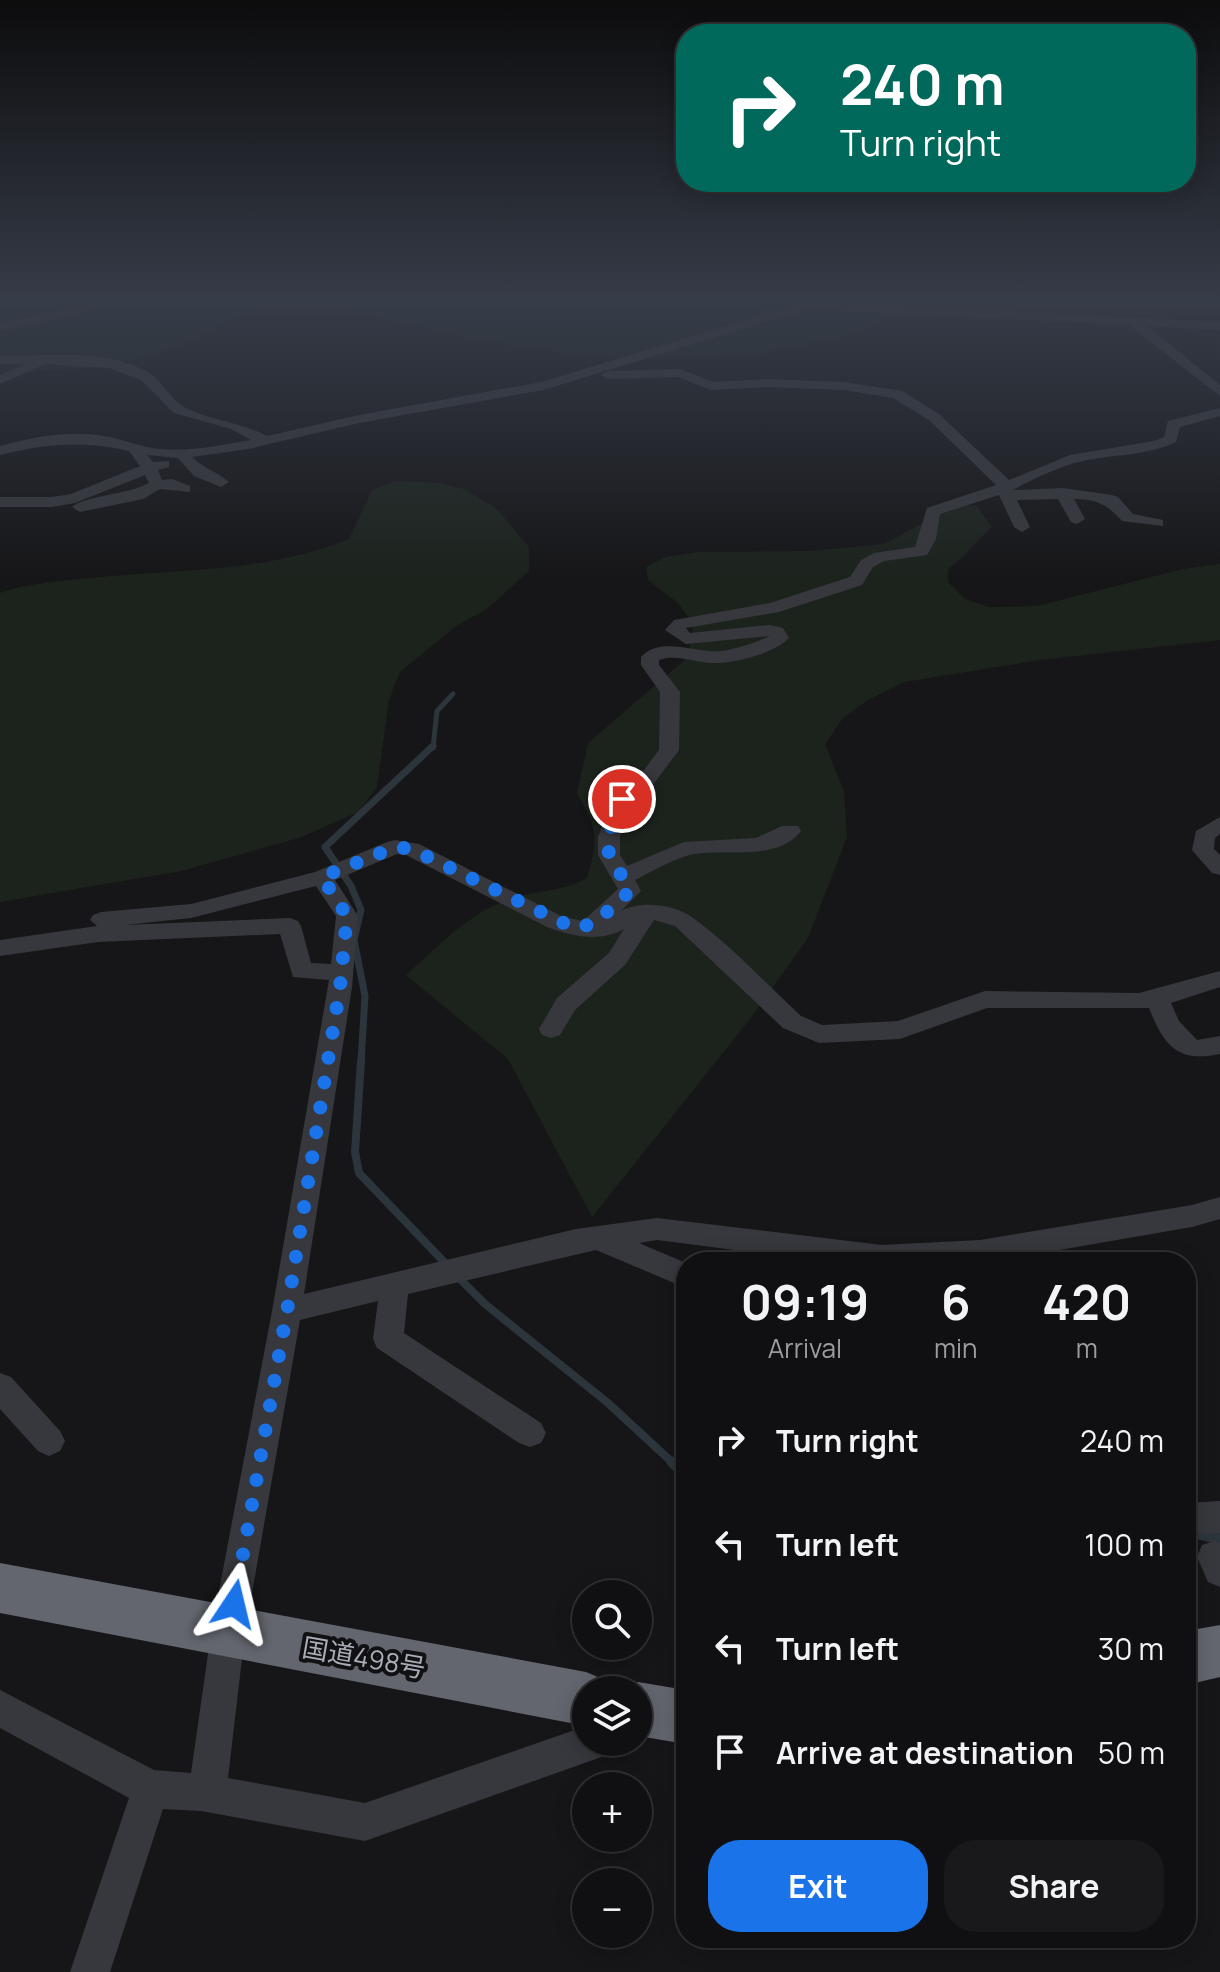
<!DOCTYPE html>
<meta charset="utf-8">
<style>
body{margin:0;font-family:Manrope,"Noto Sans JP",sans-serif;background:#19191b;color:#f1f3f6;height:100vh;display:flex;flex-direction:column;font-size:30px;white-space:nowrap}
*{box-sizing:border-box;margin:0}
p{font-size:26px;color:#9c9d9f}
.icon{flex:none;width:44px;height:44px;fill:none;stroke:currentColor;stroke-width:2;stroke-linecap:round;stroke-linejoin:round}
.map{position:relative;flex:1;overflow:hidden}
.drawer{position:absolute;left:676px;top:1252px;width:520px;height:696px;display:flex;flex-direction:column;background:#101012;border-radius:32px;box-shadow:0 4px 20px #0003,0 0 0 2px #303032}
.drawer>*{flex:none}
.banner{position:absolute;left:676px;top:24px;width:520px;height:168px;border-radius:32px;box-shadow:0 4px 20px #0003,0 0 0 2px #303032;background:#00695c;color:#fff;overflow:hidden}
.tools{position:absolute;left:572px;top:1580px;display:grid;gap:16px}
.tools a{display:grid;place-items:center;width:80px;height:80px;border-radius:50%;background:#101012;box-shadow:0 4px 20px #0003,0 0 0 2px #303032;font-size:40px}
.pin{position:absolute;display:grid;place-items:center;width:68px;height:68px;color:#fff;margin:-34px;border:4px solid #fff;border-radius:50%;box-shadow:0 2px 8px #0007}
.me{position:absolute;width:88px;margin:-44px;rotate:10deg;stroke-linejoin:round;filter:drop-shadow(0 0 6px #0008)}
.turn{display:flex;align-items:center;gap:28px;height:168px;padding:0 32px;font-size:36px}
.turn .icon{width:104px;height:104px;stroke-width:2.5}
.turn b{display:block;font-size:56px;line-height:68px}
.eta{display:flex;justify-content:space-evenly;align-items:center;height:136px;text-align:center}
.eta b{font-size:48px;font-weight:700;line-height:56px}
.action{display:flex;gap:16px;margin-top:auto;padding:16px 32px}
.action a{flex:1;height:92px;border-radius:32px;background:#1a73e8;color:#fff;font-size:32px;font-weight:700;line-height:92px;text-align:center}
.action a+a{background:#19191b;color:#f1f3f6}
ul{padding:0;list-style:none}
li{display:flex;align-items:center;gap:24px;height:104px;padding:0 32px}
li div{flex:1}
li b{display:block;font-size:30px}
li em{font-style:normal}
.map>svg:first-child{display:block}
.green{fill:#1c231d}
.lines{fill:none;stroke-linecap:round;stroke-linejoin:round}
.stream-far3{stroke:#2c353c;stroke-width:5}
.stream-far2{stroke:#2c353c;stroke-width:7}
.stream-far1{stroke:#2c353c;stroke-width:8}
.stream{stroke:#2c353c;stroke-width:11}
.minor{fill:#37383d;fill-rule:evenodd}
.highway{fill:#63666e;fill-rule:evenodd}
.route{stroke:#1a73e8;stroke-width:14;stroke-dasharray:0 25.2}
.labels{text-anchor:middle;dominant-baseline:central;stroke-width:8;stroke-linejoin:round;paint-order:stroke}
.near-street-label{font-size:26px;fill:#a8adb8;stroke:#111113}
</style>
<div class="map">
<svg width="1220" height="1972" viewBox="0 0 1220 1972">
<rect width="100%" height="100%" fill="#161618"/>
<g class="green">
<path d="M 0,302 L 279,302 L 265,303 C 232,319 199,338 165,351 C 114,371 54,369 0,373 Z"/>
<path d="M 319,302 L 904,302 C 875,333 851,334 812,343 C 647,383 479,343 319,302 Z"/>
<path d="M 396,481 L 439,483 L 464,489 L 496,508 L 529,547 L 529,571 L 487,609 L 456,626 L 400,672 L 389,700 L 377,787 L 358,812 L 299,838 L 181,871 L 0,902 L 0,593 C 28,583 61,581 90,578 C 179,569 265,573 349,539 L 372,490 Z"/>
<path d="M 976,505 L 992,527 C 976,541 966,557 948,569 L 948,582 L 965,599 L 989,607 L 1037,606 L 1183,569 L 1220,564 L 1220,640 L 1039,660 L 905,682 L 868,700 L 843,718 L 825,744 L 844,791 L 847,837 L 808,938 L 750,1019 L 592,1217 L 508,1059 L 406,975 C 438,947 468,913 510,899 C 535,890 564,892 587,878 C 599,837 598,830 577,793 L 588,743 L 687,658 L 693,634 L 691,621 L 678,603 L 648,580 L 646,567 L 666,557 L 699,552 L 811,551 L 884,544 L 953,507 Z"/>
</g>
<g class="lines">
<polyline class="stream-far3" points="433,748 437,711 453,694"/>
<polyline class="stream-far2" points="361,1063 365,996 354,940 361,910 351,886 325,847 433,746"/>
<g class="stream-far1">
<polyline points="361,1061 355,1152 359,1173 447,1265"/>
<polyline points="458,1277 485,1304 608,1403 674,1464"/>
</g>
<g class="stream">
<polyline points="672,1462 686,1475"/>
<polyline points="1186,1531 1220,1539"/>
</g>
<g class="minor">
<polygon points="105,302 128,302 0,331 0,323"/>
<path d="M 805,302 L 1220,322 L 1220,330 L 1147,326 L 1220,385 L 1220,396 L 1129,325 L 808,309 L 543,390 L 359,423 L 248,449 L 192,457 C 204,469 218,472 229,482 L 221,487 L 194,476 L 178,458 L 147,455 L 153,462 L 169,461 L 169,467 L 158,470 L 162,480 L 172,479 L 190,486 L 190,492 L 160,489 L 143,499 L 80,512 L 72,507 C 87,495 127,495 149,483 L 145,475 L 75,503 L 52,507 L 0,507 L 0,497 L 52,497 L 71,494 L 140,466 L 129,451 C 84,440 44,444 0,455 L 0,446 C 33,437 70,430 104,436 C 123,439 140,447 159,449 C 189,452 222,445 251,440 L 231,429 L 174,413 L 141,380 L 109,368 L 45,364 L 0,384 L 0,375 L 26,364 L 0,364 L 0,356 C 46,356 103,348 146,371 C 162,379 169,399 186,408 C 212,421 238,421 267,436 L 359,415 L 541,382 Z"/>
<path d="M 680,369 L 713,382 L 767,379 L 844,382 L 902,391 L 939,414 L 1009,480 L 1070,455 L 1154,441 L 1164,437 L 1168,421 L 1220,408 L 1220,416 L 1180,427 L 1176,442 C 1146,456 1115,454 1083,461 C 1060,466 1033,479 1013,490 L 1063,488 L 1112,495 L 1118,497 L 1133,514 L 1163,520 L 1163,526 L 1122,521 C 1108,505 1097,499 1074,499 L 1085,519 L 1077,524 L 1071,522 L 1058,499 L 1017,500 L 1030,527 L 1022,532 L 1014,527 L 999,495 L 940,514 L 936,539 L 927,555 L 884,561 L 873,567 L 862,585 L 779,612 L 686,628 L 690,633 L 770,625 L 783,628 L 789,638 C 774,654 732,664 710,663 C 693,662 676,654 659,660 L 659,665 L 680,692 L 679,750 L 652,786 L 631,802 L 620,837 L 620,855 L 627,866 L 684,842 L 756,838 L 782,826 L 798,826 L 801,831 C 776,864 720,846 686,856 C 669,861 651,872 635,880 L 641,891 L 621,911 C 641,900 675,904 693,918 C 732,946 766,984 801,1016 L 822,1025 L 898,1021 L 985,991 L 1139,993 L 1220,971 L 1220,987 L 1171,1003 L 1179,1021 L 1197,1040 L 1220,1036 L 1220,1054 C 1178,1063 1164,1046 1149,1008 L 987,1008 L 900,1039 L 819,1043 L 783,1028 L 675,926 L 654,920 L 625,965 L 575,1010 L 560,1035 L 551,1038 L 542,1035 L 539,1029 L 557,998 L 609,953 L 624,929 C 599,943 572,936 547,927 L 406,855 L 397,854 L 335,880 L 358,916 L 352,987 L 304,1294 L 576,1229 L 657,1218 L 882,1245 L 980,1240 L 1192,1205 L 1220,1197 L 1220,1219 L 1192,1227 L 990,1262 L 828,1262 L 657,1240 L 639,1243 L 686,1263 L 686,1288 L 596,1250 L 408,1294 L 404,1333 L 541,1423 L 546,1433 L 541,1443 L 530,1447 L 519,1443 L 377,1348 L 373,1339 L 378,1301 L 300,1320 L 245,1633 L 228,1778 L 365,1803 L 586,1726 L 586,1742 L 611,1742 L 606,1755 L 593,1760 L 365,1841 L 201,1811 L 163,1809 L 110,1972 L 70,1972 L 129,1798 L 0,1728 L 0,1690 L 154,1770 L 191,1773 L 211,1633 L 272,1311 L 329,980 L 293,977 L 280,934 L 98,942 L 0,956 L 0,940 L 97,926 L 90,920 L 93,915 L 101,912 L 191,904 L 315,872 L 387,842 L 395,840 L 419,844 L 563,917 L 583,921 L 618,889 L 598,855 L 598,837 L 615,795 L 638,778 L 659,750 L 660,692 L 641,665 L 641,657 C 661,635 696,654 721,651 C 738,649 754,643 770,636 L 686,644 L 665,630 L 674,620 L 680,619 L 770,603 L 850,577 L 861,560 L 874,553 L 915,547 L 927,508 L 996,485 L 929,420 L 893,398 L 844,390 L 767,387 L 711,390 L 678,377 L 608,379 L 601,375 L 608,371 ZM 316,886 L 336,916 L 331,964 L 311,963 L 301,926 L 298,921 L 290,918 L 125,925 L 191,918 Z"/>
<polygon points="1220,817 1220,834 1215,838 1214,849 1220,855 1220,875 1212,873 1192,850 1196,831"/>
<polygon points="0,1373 11,1377 60,1431 65,1441 60,1451 49,1456 38,1451 0,1409"/>
<polygon points="1220,1501 1220,1533 1186,1535 1186,1503"/>
<polygon points="1214,1541 1220,1543 1220,1587 1208,1582 1197,1557 1202,1545"/>
</g>
<g class="highway">
<polygon points="0,1563 586,1672 605,1680 609,1690 586,1690 586,1726 0,1613"/>
<polygon points="1220,1625 1220,1677 1186,1685 1186,1631"/>
<polygon points="638,1682 686,1690 686,1744 638,1736 638,1690 619,1690"/>
</g>
</g>
<linearGradient id="sky" x2="0" y2="1"><stop stop-color="#0c0c0d"/><stop offset="0.52" stop-color="#363c48"/><stop offset="1" stop-color="#363c48" stop-opacity="0"/></linearGradient>
<rect width="1220" height="578" fill="url(#sky)"/>
<g class="lines">
<path class="route" d="M 234,1604 L 287,1311 L 340,987 L 347,916 L 322,877 L 395,847 L 411,849 L 576,929 L 596,922 L 630,891 C 625,878 615,868 610,856 C 603,838 616,815 622,799"/>
</g>
<g class="labels">
<g class="near-street-label">
<text transform="translate(364 1657) rotate(10)">国道498号</text>
</g>
</g>
</svg>
<div class="tools">
<a><svg class="icon" aria-label="search" viewBox="0 0 24 24"><circle cx="10" cy="10" r="6"/><path d="M15 15l6 6"/></svg></a>
<a><svg class="icon" aria-label="layers" viewBox="0 0 24 24"><path d="M12 4l9 5-9 5-9-5zM3 14l9 5 9-5"/></svg></a>
<a>+</a>
<a>−</a>
</div>
<div class="pin" style="left:622px;top:799px;background:#d93025"><svg class="icon" aria-label="arrive" viewBox="0 0 24 24"><path d="M6 21V4h12l-3 4 3 4H6"/></svg></div>
<svg class="me" style="left:234px;top:1604px" viewBox="-20 -20 40 40"><path d="M0-17L14 15 0 8-14 15z" fill="#1a73e8" stroke="#fff" stroke-width="4"/></svg>
<div class="banner">
<div class="turn"><svg class="icon" aria-label="right" viewBox="0 0 24 24"><path d="M7 20v-9h11M14 6l5 5-5 5"/></svg><div><b>240 m</b>Turn right</div></div>
</div>
<section class="drawer">
<div class="eta">
<div><b>09:19</b><p>Arrival</p></div>
<div><b>6</b><p>min</p></div>
<div><b>420</b><p>m</p></div>
</div>
<ul>
<li><svg class="icon" aria-label="right" viewBox="0 0 24 24"><path d="M7 20v-9h11M14 6l5 5-5 5"/></svg><div><b>Turn right</b></div><em>240 m</em></li>
<li><svg class="icon" aria-label="left" viewBox="0 0 24 24"><path d="M17 20v-9H6M10 6l-5 5 5 5"/></svg><div><b>Turn left</b></div><em>100 m</em></li>
<li><svg class="icon" aria-label="left" viewBox="0 0 24 24"><path d="M17 20v-9H6M10 6l-5 5 5 5"/></svg><div><b>Turn left</b></div><em>30 m</em></li>
<li><svg class="icon" aria-label="arrive" viewBox="0 0 24 24"><path d="M6 21V4h12l-3 4 3 4H6"/></svg><div><b>Arrive at destination</b></div><em>50 m</em></li>
</ul>
<div class="action"><a>Exit</a><a>Share</a></div>
</section>
</div>
